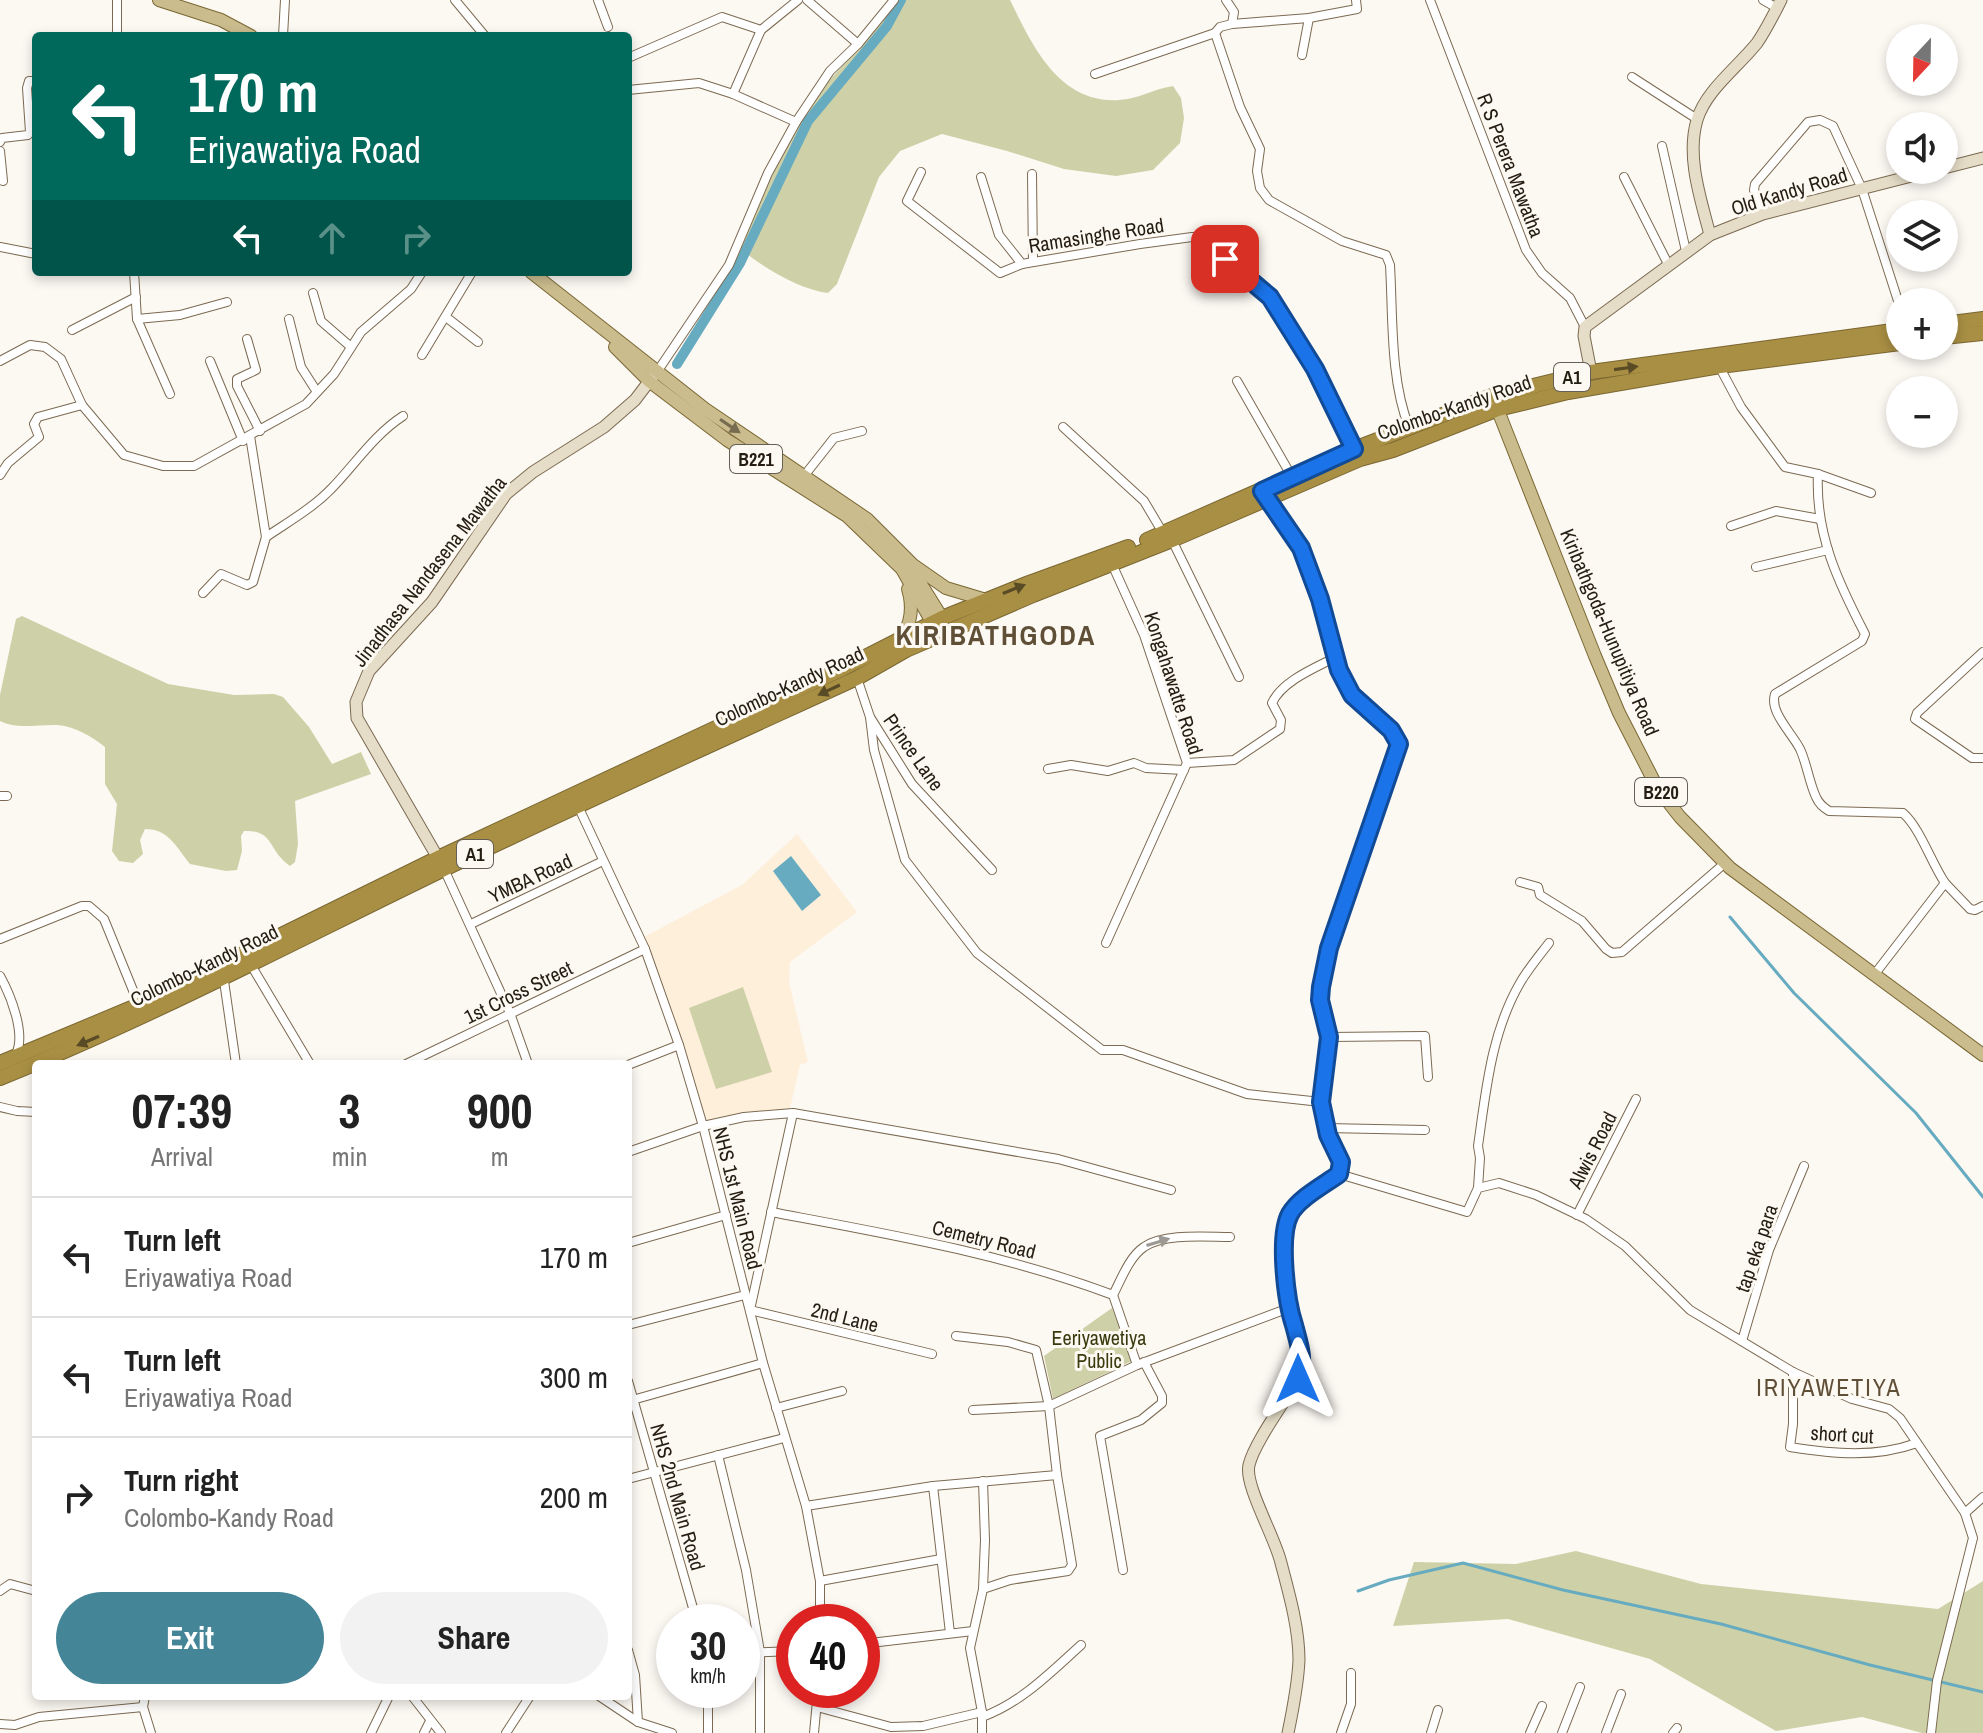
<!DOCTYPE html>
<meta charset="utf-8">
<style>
body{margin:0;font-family:"Archivo Narrow",sans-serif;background:#f2f2f2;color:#222;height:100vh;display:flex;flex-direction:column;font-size:30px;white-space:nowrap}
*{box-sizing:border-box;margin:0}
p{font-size:26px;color:#767676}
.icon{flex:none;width:44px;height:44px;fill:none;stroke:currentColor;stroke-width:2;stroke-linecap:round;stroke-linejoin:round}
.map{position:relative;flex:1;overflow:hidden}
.panel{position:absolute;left:32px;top:1060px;width:600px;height:640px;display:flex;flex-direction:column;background:#fff;border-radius:8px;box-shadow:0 4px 12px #0003}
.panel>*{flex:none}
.top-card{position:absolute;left:32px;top:32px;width:600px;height:244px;border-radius:8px;box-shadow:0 4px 12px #0003;background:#00695c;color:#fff;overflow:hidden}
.needle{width:52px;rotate:202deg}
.fabs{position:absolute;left:1886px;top:24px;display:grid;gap:16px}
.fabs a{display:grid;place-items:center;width:72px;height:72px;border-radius:50%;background:#fff;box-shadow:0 4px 12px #0003;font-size:40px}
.speed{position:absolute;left:656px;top:1604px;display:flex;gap:16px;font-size:40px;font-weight:700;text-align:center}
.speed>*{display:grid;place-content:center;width:104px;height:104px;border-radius:50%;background:#fff;box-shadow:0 4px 12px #0003;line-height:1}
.speed small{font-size:20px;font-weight:400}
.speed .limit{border:12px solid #d22;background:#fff;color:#111}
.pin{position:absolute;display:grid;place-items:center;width:68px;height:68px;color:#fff;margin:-34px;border-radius:16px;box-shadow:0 4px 12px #0006}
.me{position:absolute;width:88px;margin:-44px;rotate:0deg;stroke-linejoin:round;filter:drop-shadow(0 0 6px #0008)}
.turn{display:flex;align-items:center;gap:28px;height:168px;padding:0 24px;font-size:36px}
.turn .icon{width:104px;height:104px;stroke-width:2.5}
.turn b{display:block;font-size:56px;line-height:68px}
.lanes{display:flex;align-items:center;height:76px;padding:0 24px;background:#0003;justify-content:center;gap:40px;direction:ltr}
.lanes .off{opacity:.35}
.eta{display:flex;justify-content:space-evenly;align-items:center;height:136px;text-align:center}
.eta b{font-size:48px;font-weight:700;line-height:56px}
.cta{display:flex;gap:16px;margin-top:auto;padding:16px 24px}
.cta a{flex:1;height:92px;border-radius:48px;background:#448597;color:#fff;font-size:32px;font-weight:700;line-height:92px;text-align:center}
.cta a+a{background:#f2f2f2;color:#222}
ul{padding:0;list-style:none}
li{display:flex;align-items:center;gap:24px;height:120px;padding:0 24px;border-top:2px solid #e0e0e0}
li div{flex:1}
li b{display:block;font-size:30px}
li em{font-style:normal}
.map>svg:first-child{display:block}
.built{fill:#feefdb}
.green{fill:#ced1a7}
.water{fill:#67abc1}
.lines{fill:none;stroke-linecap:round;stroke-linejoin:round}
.stream{stroke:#67abc1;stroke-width:3}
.canal{stroke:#67abc1;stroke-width:10}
.street-casing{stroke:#7c6a52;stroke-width:10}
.secondary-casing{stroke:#7c6a52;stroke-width:13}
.primary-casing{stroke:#7a6732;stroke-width:14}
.highway-casing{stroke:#7a6732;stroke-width:16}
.street{stroke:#fff;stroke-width:8}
.secondary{stroke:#e5ddc7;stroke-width:11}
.primary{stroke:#cbbc8e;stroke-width:12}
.highway{stroke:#a98f43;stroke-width:14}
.oneway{fill:#594b26}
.oneway2{fill:#786c50}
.oneway3{fill:#9c9994}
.route-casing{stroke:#114b97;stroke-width:20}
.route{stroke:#1a73e8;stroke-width:14}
.labels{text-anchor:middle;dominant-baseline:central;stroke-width:6;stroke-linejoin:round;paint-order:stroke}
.shield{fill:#fcf8f2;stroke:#655f55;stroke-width:2}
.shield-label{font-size:18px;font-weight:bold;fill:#241d12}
.street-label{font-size:20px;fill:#241d12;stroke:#fcf8f2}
.park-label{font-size:20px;fill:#393a0e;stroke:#fcf8f2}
.quarter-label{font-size:24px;letter-spacing:2px;fill:#604f37;stroke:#fcf8f2}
.district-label{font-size:28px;font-weight:bold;letter-spacing:2px;fill:#604f37;stroke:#fcf8f2}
</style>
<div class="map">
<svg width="1983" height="1733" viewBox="0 0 1983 1733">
<rect width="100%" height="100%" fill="#fcf8f2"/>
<polygon class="built" points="797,834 857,912 790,962 789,982 808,1062 800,1065 789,1113 705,1124 644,937 742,885"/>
<g class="green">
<path d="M 897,0 L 1010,0 C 1032,45 1059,104 1119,100 C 1139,99 1153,89 1173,86 L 1181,98 L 1184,118 L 1180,143 L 1153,170 L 1116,176 L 1064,169 L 1007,151 L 942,134 L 900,151 L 879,177 L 837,284 L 828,293 C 800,290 760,266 740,248 L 780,158 L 817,94 L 891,12 Z"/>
<path d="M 22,616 L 168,684 L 234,695 L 274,694 L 283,697 L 309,727 L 332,764 L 361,752 L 371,774 L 295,801 L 298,844 L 295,862 L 290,866 C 267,850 275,830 244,831 L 241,836 L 242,851 L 237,870 L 226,871 L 190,864 C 176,847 169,829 145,829 L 140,840 L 143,854 L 133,863 L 119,861 L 112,851 L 117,804 L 105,784 L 105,747 C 91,736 76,727 58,725 C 38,724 18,730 0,721 L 0,695 L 16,619 Z"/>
<polygon points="743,987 772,1072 716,1089 689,1008"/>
<polygon points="1112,1308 1132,1361 1053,1399 1044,1356"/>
<polygon points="1576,1551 1701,1584 1938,1609 1983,1581 1983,1733 1922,1733 1862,1717 1776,1731 1650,1659 1508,1619 1393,1626 1414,1562 1516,1564"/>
</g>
<polygon class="water" points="791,856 821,895 802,911 773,871"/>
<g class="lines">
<g class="stream">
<polyline points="1730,917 1794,993 1916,1113 1983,1197"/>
<polyline points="1358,1591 1389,1580 1463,1563 1563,1590 1721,1624 1870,1665 1983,1692"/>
</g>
<polyline class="canal" points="677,364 740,263 808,121 887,26 901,0"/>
<g class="street-casing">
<g id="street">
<polyline points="455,0 485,36"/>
<polyline points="598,0 608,27"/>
<polyline points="807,0 858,44"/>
<path d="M 1226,0 L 1234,12 L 1232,24 L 1220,27 L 1215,33 L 1240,107 L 1260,149 L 1257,171 L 1260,188 L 1269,200 L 1342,241 L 1386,255 L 1390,265 C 1393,316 1390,380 1409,427"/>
<polyline points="1430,0 1526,250 1542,273 1570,298 1585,327"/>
<polyline points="1763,0 1777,8"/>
<polyline points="1232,24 1309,18 1357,9 1356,0"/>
<polyline points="117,36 117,0"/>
<polyline points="283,36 285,0"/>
<polyline points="1302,55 1309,18"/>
<polyline points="628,58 722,17 761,30"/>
<polyline points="1095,74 1215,33"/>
<polyline points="1632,77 1697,119"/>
<polyline points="628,90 699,83 733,94"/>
<polyline points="796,122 733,94 761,30 798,0"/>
<polyline points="0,142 2,138 28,135 30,132 27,88 29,81 36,81"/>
<polyline points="1662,146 1686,251"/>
<polyline points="0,151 3,181"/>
<polyline points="921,172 907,201 1000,273 1022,264"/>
<polyline points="1032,174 1033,262"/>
<polyline points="981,177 999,235 1022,264 1140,244 1192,237 1203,239 1270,297 1315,369 1354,449"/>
<polyline points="1624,177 1668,264"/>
<polyline points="1763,214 1754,190 1755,184 1808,122 1820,120 1833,126 1862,189 1900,307"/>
<polyline points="0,247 36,254"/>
<polyline points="134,272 137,319 170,394"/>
<polyline points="313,293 321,321 351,347"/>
<polyline points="446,317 478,342"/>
<polyline points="137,319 180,315 227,302"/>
<polyline points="289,319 301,367 317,392"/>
<polyline points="72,330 136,297"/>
<polyline points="247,339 256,370 237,379 237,386 260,431"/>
<polyline points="422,355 472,272"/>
<polyline points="0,361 30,345 45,347 61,359 82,405 124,455 163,466 194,466 306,404 334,374 361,332 411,289 422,272"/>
<polyline points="210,361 243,441"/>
<polyline points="1719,366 1741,407 1785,467 1818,474 1871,493"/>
<polyline points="657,372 729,265 768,173 796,122 830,71 858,44 894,0"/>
<polyline points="1237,381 1292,477"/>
<polyline points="1063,427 1144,501 1163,533"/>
<path d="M 1818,474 C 1815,534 1838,582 1865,634 L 1862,641 L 1775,694 C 1769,712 1792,733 1800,749 C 1807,764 1809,782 1816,797 C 1819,804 1823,807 1829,811 L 1903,813 C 1920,828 1931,862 1945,883 L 1874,975"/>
<polyline points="0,475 8,463 39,437 34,424 38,417 82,405"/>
<polyline points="804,476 834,438 862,431"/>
<polyline points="1731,526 1776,511 1820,519"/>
<path d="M 266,537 C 288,522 313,508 332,488 C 356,463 374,435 403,416"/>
<polyline points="1172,540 1239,677"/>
<polyline points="1756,567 1828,550"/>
<polyline points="203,593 221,574 247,585 253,582 266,537 250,436"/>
<polyline points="1983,652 1917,713 1915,719 1972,758 1983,758"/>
<polyline points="857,678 870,717 912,784 992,870"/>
<polyline points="870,717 874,750 905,860 977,953 1102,1050 1123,1050 1247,1094 1321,1102"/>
<path d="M 1187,763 L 1234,760 L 1280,729 L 1281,720 L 1272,703 C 1282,681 1315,668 1336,657"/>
<polyline points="1048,769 1071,765 1108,771 1134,763 1146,768 1184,770"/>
<polyline points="0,796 7,796"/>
<polyline points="577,804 645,949 679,1045 703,1126 763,1363 806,1506 820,1581 820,1622"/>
<polyline points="444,869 510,1013 528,1064"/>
<polyline points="1520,882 1538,887 1540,895 1582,921 1606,949 1612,953 1622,952 1725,863"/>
<polyline points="1945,883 1970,909 1975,910 1983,906"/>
<polyline points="471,924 603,861"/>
<polyline points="0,939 82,906 89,906 104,919 139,1005"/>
<polyline points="1106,943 1187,763 1144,635 1112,564"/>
<polyline points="251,965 310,1064"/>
<polyline points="223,974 236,1064"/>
<path d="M 0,976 C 11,996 26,1034 16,1054"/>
<polyline points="1329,1037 1425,1036 1428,1077"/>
<polyline points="406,1064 645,949"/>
<polyline points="628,1065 679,1045"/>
<polyline points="0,1107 17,1111 36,1112"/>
<polyline points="793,1113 750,1310 932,1354"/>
<polyline points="1326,1128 1425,1130"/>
<polyline points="628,1152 703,1126 744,1117 793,1113 1058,1159 1171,1190"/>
<polyline points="1339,1174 1467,1212 1478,1188 1499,1183 1536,1195 1586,1219 1625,1246 1690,1310 1793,1372 1852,1399 1889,1409 1900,1418 1965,1513 1973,1538 1937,1681 1931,1733"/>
<path d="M 1478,1188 L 1480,1158 L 1478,1146 C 1486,1091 1491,1033 1520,983 C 1528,969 1539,956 1549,943"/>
<path d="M 771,1212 C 888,1234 1001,1253 1113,1295 L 1137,1365"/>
<polyline points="1577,1215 1636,1099"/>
<polyline points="628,1243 726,1215"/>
<path d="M 1113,1295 C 1121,1280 1129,1257 1144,1247 C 1164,1233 1206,1237 1230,1237"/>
<polyline points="628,1325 745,1295"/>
<polyline points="956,1336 1008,1342 1036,1350 1049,1406 1057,1475 1072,1565 1068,1571 1010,1580 983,1589 970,1648 982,1712 982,1733"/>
<polyline points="1742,1341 1769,1250 1804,1166"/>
<path d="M 1793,1372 L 1793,1424 L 1790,1447 C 1834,1454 1875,1458 1917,1443"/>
<polyline points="628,1381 697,1622"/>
<polyline points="629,1401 763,1363"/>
<polyline points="776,1408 842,1391"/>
<polyline points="973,1410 1049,1406 1137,1365 1289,1308"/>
<polyline points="718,1455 746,1570 760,1652 760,1733"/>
<polyline points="628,1479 784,1438"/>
<polyline points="933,1486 1057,1475"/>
<polyline points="806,1506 933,1486 950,1633"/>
<polyline points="1965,1513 1983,1497"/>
<polyline points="1123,1570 1100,1436 1141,1420 1162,1403 1162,1396 1144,1362"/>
<polyline points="820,1581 941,1559"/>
<polyline points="983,1589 985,1540 983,1481"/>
<polyline points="0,1591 10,1584 36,1591"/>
<polyline points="862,1644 973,1631"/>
<polyline points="628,1650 635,1675 638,1722"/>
<polyline points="742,1653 794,1651"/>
<polyline points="145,1696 143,1707 151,1733"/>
<polyline points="412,1696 441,1733"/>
<polyline points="599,1696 638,1722 672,1733"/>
<polyline points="817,1707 891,1727 923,1726 982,1712"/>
<path d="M 982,1717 C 1021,1703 1051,1672 1081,1645"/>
<polyline points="0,1724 15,1725 39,1717 143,1707"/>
<polyline points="371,1733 389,1696"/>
<polyline points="424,1733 430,1721"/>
<polyline points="506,1733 530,1696"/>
<polyline points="708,1733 708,1690"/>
<polyline points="814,1733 818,1690"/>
<polyline points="1341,1733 1351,1704 1351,1673"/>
<polyline points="1431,1733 1438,1710"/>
<polyline points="1530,1733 1542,1706"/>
<polyline points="1562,1733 1580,1687"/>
<polyline points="1606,1733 1621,1694"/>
<polyline points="1673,1733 1677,1728"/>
</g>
</g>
<g class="secondary-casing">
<g id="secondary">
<polyline points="1944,168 1983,158"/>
<path d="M 1710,235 C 1701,200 1686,157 1697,120 C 1706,90 1738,67 1757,43 C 1766,30 1774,14 1781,0"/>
<polyline points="1591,372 1584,336 1585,327 1710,235 1763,214 1935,170"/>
<path d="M 1263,494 L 1301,548 L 1320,599 L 1339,670 L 1352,695 L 1391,730 L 1399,744 L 1329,948 L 1321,987 L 1320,1000 L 1329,1037 L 1321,1102 L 1328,1135 L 1341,1162 L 1339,1174 C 1324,1185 1299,1198 1290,1214 C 1277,1236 1286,1301 1294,1325 C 1299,1344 1306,1360 1298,1379 C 1286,1400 1254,1443 1249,1465 C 1244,1485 1276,1539 1281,1563 C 1289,1593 1299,1628 1299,1660 C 1298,1684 1293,1709 1288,1733"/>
<polyline points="442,865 357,718 356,702 369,671 432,602 506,494 533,472 604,427 635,400 654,375"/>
</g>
</g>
<g class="primary-casing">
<g id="primary">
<polyline points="159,0 221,20 251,36"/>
<polyline points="531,272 705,409 867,519 911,563 919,581 942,618"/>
<polyline points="615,347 649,381 727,440 847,516 902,569 936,629"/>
<polyline points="1495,403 1595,656 1619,713 1658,789 1680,817 1730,868 1983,1055"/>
<polyline points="913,565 946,588 986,600"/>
<path d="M 901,638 C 912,624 913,605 908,589"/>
</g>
</g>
<g class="highway-casing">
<g id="highway">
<polyline points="1944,324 1983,319"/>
<polyline points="1944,337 1983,333"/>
<polyline points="1147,540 1354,449 1492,396 1591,372 1900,330"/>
<polyline points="0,1063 139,1005 438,858 838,671 942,618 1029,583 1128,547"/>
<path d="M 0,1078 C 152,1017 297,940 444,869 C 581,803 719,741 857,678 L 906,650 L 1033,595 L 1172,540 L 1360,459 L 1393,450 L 1498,409 L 1568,392 L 1720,366 L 1900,343"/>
</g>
</g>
<use href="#street" class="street"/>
<use href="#secondary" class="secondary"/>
<use href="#primary" class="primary"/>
<use href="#highway" class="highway"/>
</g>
<defs><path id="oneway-solid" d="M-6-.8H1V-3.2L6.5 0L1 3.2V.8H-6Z" transform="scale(2)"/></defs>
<g class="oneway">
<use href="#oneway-solid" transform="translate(1626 368) rotate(-8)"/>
<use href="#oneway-solid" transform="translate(1014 589) rotate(-22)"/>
<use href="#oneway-solid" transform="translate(829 690) rotate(155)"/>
<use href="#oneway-solid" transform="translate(88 1041) rotate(157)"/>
</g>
<use class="oneway2" href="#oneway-solid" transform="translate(730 426) rotate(34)"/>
<use class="oneway3" href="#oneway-solid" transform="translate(1158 1242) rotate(-17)"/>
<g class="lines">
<g class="route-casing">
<path id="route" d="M 1225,259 L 1270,297 L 1315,369 L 1354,449 L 1262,491 L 1301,548 L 1320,599 L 1339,670 L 1352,695 L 1391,730 L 1399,744 L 1329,948 L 1321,987 L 1320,1000 L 1329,1037 L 1321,1102 L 1328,1135 L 1341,1162 L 1339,1174 C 1324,1185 1299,1198 1290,1214 C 1278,1236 1286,1301 1294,1325 C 1299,1344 1305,1360 1298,1379"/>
</g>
<use href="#route" class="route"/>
</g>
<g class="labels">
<g class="shield">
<rect x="1554" y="363" width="36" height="28" rx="6"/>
<rect x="730" y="445" width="52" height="28" rx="6"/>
<rect x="1635" y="778" width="52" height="28" rx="6"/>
<rect x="457" y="840" width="36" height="28" rx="6"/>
</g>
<g class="shield-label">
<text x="1572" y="377">A1</text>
<text x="756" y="459">B221</text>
<text x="1661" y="792">B220</text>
<text x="475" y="854">A1</text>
</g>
<g class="street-label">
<text transform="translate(1511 165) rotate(69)">R S Perera Mawatha</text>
<text transform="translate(1789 191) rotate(-17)">Old Kandy Road</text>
<text transform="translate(1096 235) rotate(-9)">Ramasinghe Road</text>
<text transform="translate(1454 407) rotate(-19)">Colombo-Kandy Road</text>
<text transform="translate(429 571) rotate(-52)">Jinadhasa Nandasena Mawatha</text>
<text transform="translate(1610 632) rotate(67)">Kiribathgoda-Hunupitiya Road</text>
<text transform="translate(1174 683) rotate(72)">Kongahawatte Road</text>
<text transform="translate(789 686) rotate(-25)">Colombo-Kandy Road</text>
<text transform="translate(914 752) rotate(55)">Prince Lane</text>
<text transform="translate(530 878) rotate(-25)">YMBA Road</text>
<text transform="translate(204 965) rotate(-26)">Colombo-Kandy Road</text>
<text transform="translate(518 992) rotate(-26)">1st Cross Street</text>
<text transform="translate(1592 1150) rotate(-63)">Alwis Road</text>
<text transform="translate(738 1198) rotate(76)">NHS 1st Main Road</text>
<text transform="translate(984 1239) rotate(14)">Cemetry Road</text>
<text transform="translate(1756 1248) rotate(-71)">tap eka para</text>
<text transform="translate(845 1317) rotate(14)">2nd Lane</text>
<text transform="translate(1842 1434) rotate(3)">short cut</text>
<text transform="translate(678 1497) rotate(74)">NHS 2nd Main Road</text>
</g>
<g class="park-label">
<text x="1099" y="1337">Eeriyawetiya<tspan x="1099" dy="23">Public</tspan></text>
</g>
<g class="quarter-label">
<text x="1829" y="1387">IRIYAWETIYA</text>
</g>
<g class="district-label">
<text x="996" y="635">KIRIBATHGODA</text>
</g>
</g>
</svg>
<div class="fabs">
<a><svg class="needle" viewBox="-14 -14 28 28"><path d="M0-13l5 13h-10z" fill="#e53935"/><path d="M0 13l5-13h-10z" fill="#767676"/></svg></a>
<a><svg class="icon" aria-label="sound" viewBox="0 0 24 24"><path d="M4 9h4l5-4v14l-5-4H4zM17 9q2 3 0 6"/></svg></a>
<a><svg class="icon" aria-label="layers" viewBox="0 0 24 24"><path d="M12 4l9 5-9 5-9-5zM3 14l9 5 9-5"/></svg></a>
<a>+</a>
<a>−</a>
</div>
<div class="speed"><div>30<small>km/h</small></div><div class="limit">40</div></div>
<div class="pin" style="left:1225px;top:259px;background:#d93025"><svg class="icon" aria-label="arrive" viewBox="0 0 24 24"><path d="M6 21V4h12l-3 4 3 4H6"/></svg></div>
<svg class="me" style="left:1298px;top:1379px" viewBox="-20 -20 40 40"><path d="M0-17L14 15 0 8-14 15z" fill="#1a73e8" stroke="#fff" stroke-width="4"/></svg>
<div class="top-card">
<div class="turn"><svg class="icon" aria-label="left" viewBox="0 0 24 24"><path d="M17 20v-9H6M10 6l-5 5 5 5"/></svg><div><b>170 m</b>Eriyawatiya Road</div></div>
<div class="lanes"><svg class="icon" aria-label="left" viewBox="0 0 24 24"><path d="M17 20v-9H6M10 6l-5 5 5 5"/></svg><svg class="icon off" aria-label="ahead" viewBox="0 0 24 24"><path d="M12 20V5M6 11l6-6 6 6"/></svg><svg class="icon off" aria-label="right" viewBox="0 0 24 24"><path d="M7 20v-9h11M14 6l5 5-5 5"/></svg></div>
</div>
<section class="panel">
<div class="eta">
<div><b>07:39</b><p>Arrival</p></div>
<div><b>3</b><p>min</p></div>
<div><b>900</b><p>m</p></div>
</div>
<ul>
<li><svg class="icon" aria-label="left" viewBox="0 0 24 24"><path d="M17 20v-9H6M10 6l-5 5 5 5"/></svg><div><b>Turn left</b><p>Eriyawatiya Road</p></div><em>170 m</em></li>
<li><svg class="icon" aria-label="left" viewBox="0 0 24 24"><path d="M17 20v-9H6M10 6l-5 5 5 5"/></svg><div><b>Turn left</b><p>Eriyawatiya Road</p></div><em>300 m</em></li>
<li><svg class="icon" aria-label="right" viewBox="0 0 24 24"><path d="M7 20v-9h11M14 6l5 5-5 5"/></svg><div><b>Turn right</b><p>Colombo-Kandy Road</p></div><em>200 m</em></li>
</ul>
<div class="cta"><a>Exit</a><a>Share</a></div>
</section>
</div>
